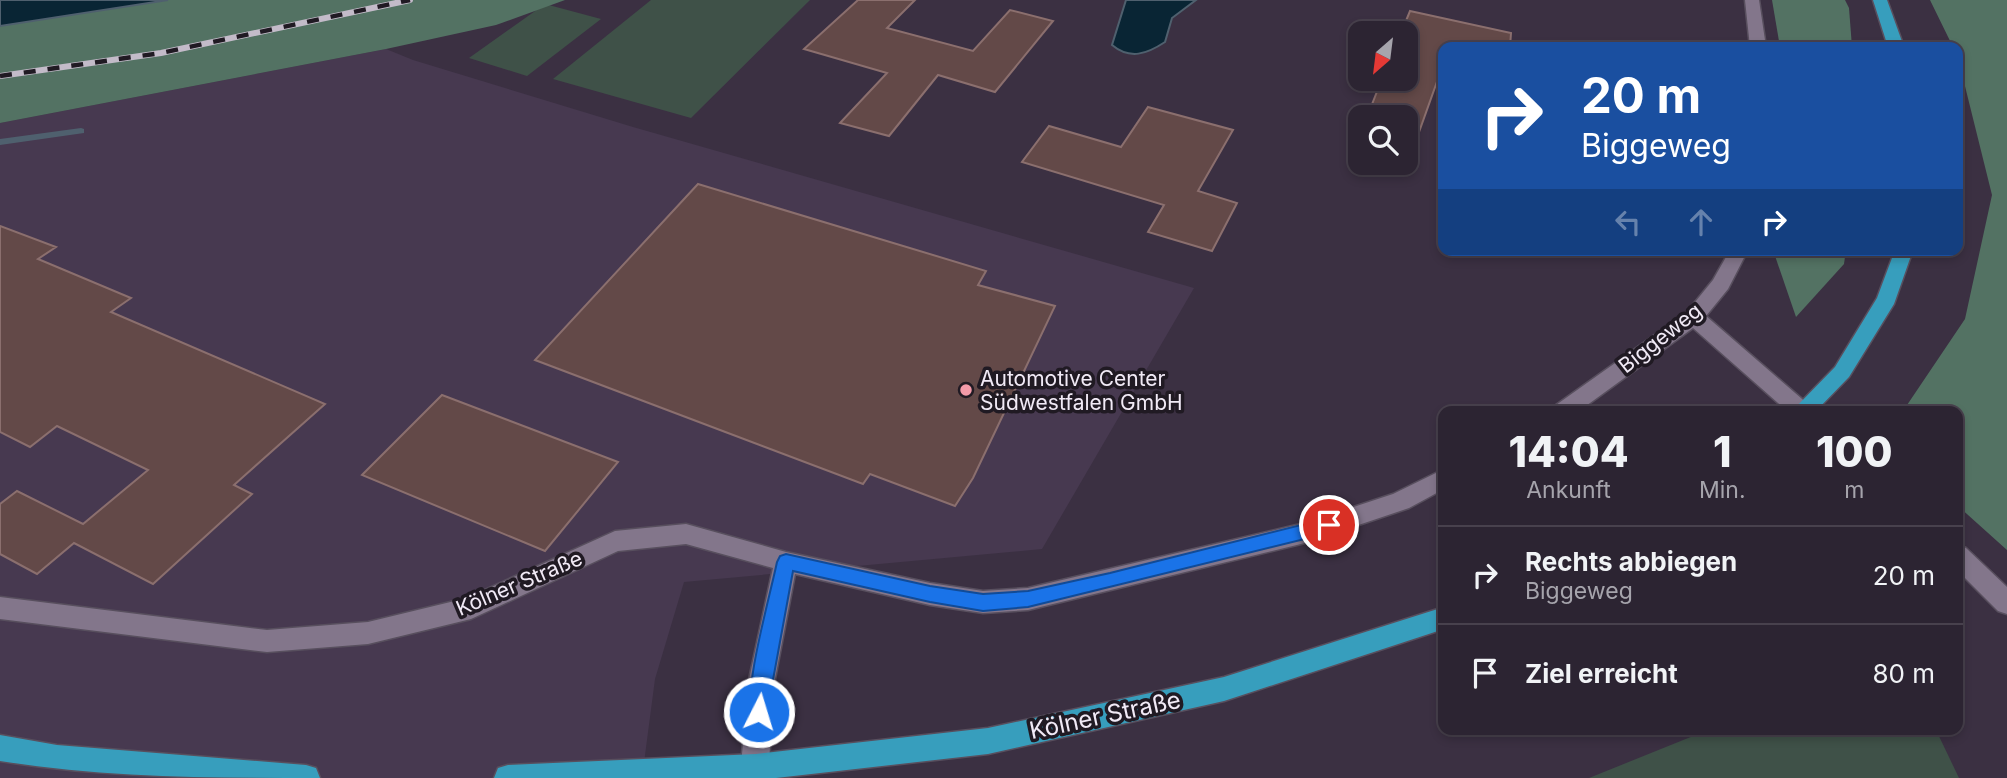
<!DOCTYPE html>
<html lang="de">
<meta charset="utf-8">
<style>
body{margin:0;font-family:Inter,sans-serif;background:#38303e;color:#f1f3f6;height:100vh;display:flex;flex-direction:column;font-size:26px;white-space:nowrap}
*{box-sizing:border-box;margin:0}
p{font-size:23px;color:#a6a4ac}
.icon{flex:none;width:38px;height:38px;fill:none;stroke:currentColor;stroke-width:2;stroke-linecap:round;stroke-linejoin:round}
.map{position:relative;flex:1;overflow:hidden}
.panel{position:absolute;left:1438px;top:406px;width:525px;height:329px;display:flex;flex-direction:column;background:#2c2432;border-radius:14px;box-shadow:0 4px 10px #0003,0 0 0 2px #48414d}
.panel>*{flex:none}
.banner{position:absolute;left:1438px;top:42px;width:525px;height:214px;border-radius:14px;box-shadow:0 4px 10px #0003,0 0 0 2px #48414d;background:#1a4fa0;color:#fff;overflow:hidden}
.needle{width:46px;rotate:208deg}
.buttons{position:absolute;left:1348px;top:21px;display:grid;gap:14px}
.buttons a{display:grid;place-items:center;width:70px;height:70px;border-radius:14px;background:#2c2432;box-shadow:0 4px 10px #0003,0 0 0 2px #48414d;font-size:35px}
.pin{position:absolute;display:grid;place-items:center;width:60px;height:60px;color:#fff;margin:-30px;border:4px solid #fff;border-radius:50%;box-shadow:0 2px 7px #0007}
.me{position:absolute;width:77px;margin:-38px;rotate:5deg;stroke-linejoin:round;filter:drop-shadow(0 0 5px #0008)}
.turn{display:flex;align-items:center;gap:24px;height:147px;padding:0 28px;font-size:32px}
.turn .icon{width:91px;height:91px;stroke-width:2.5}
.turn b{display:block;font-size:49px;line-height:60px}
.lanes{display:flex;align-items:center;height:66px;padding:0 28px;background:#0003;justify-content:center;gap:35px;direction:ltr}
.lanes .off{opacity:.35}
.eta{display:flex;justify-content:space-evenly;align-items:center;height:119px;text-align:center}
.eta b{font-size:42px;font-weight:800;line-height:49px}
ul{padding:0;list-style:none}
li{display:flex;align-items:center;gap:21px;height:98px;padding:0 28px;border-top:2px solid #48414d}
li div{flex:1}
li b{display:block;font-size:26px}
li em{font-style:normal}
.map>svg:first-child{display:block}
.built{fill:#473950}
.green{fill:#3f5148}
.forest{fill:#537263}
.water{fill:#092534;stroke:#4f606e;stroke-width:2}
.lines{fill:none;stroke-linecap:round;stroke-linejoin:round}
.stream{fill:#4f606e;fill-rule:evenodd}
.building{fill:#634948;stroke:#8b6f6e;stroke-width:2}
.minor-casing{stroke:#584f5e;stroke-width:3}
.major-casing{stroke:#584f5e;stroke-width:3}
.minor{fill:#83768b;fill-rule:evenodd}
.major{fill:#379ebd;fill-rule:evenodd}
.rail-casing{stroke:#c3bbc9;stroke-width:6}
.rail{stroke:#201a23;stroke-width:4.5;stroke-dasharray:12;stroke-linecap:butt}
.route{fill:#1a73e8;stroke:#114b97;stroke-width:2}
.poi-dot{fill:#f39aa8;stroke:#201a23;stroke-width:2.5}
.labels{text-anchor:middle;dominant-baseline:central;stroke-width:7;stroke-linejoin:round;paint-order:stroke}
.street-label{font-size:21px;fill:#f1eaf6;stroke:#201a23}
.poi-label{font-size:21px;fill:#f1eaf6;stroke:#201a23;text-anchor:start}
.near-street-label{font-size:24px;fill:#f1eaf6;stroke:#201a23}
</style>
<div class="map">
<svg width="2007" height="778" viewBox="0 0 2007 778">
<rect width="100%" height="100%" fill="#3b3042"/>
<polygon class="built" points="386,49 413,60 633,127 1194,288 1042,549 684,582 655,679 642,778 0,778 0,123"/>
<g class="green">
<polygon points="651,0 810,0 691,118 553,79"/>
<polygon points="545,4 601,19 527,76 469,58"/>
<polygon points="1708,730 1936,730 1959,778 1589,778"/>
</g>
<g class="forest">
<polygon points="168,0 565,0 496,25 386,49 0,123 0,26"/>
<polygon points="1772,0 1845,0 1849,8 1852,47 1780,47"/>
<polygon points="1930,0 2007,0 2007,550 1958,506 1958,411 1903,411 1965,319 1992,195 1958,58 1958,47 1953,47"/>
<polygon points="1773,250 1846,250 1844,264 1796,317"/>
</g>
<g class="water">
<polygon points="0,0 168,0 0,26"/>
<path d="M 1126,0 L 1196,0 L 1172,18 L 1165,42 C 1147,54 1130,60 1112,45 Z"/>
</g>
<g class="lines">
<polygon class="stream" points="81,128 84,129 84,133 0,145 0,139"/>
</g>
<g class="building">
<polygon points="858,0 915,0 887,28 973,51 1010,10 1053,21 995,92 938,75 889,136 840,123 887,73 804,49"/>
<polygon points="1410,11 1511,33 1510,47 1444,47 1444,62 1409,160 1405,159 1405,117 1367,117 1382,79 1405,79 1405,33 1401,33"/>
<polygon points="1148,107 1233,130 1198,191 1237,203 1212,251 1148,232 1164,205 1022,162 1049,126 1121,147"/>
<polygon points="698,184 986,271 978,285 1055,306 973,478 955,506 870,474 863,484 535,360"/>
<polygon points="0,226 56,247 38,259 131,298 111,312 325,404 234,485 252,494 153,584 74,543 37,574 0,554 0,504 17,491 83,524 148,470 57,426 30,447 0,432"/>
<polygon points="442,395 618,462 545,551 362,475"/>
</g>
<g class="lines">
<g class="minor-casing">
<g id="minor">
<polygon points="1745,0 1759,0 1766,47 1750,47"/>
<polygon points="1730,250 1748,250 1728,289 1706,316 1809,405 1812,411 1787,411 1693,328 1579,411 1553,411 1556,405 1687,312 1713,280"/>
<polygon points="1444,469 1444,489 1409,508 1305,543 1028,610 983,613 930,605 795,574 774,684 768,778 740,778 748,684 773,568 686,544 618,551 471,619 368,644 267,652 0,619 0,597 267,630 368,622 467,598 615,531 686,524 786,552 930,583 983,591 1028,588 1305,523 1393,494"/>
<polygon points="1958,545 1966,548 2007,587 2007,614 1998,611 1958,571"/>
</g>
</g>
<g class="major-casing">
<g id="major">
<polygon points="1873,0 1887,0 1904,47 1888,47"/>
<polygon points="1895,250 1913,250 1894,304 1849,377 1816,411 1792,411 1835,367 1877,298"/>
<polygon points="1444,607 1444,629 1224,701 988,754 776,778 494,778 498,768 508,765 756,754 988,728 1224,677"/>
<path d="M 0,735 L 57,745 L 306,765 L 316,768 L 320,778 C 212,778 106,778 0,761 Z"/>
</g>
</g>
<use href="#minor" class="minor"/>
<use href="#major" class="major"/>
<g class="rail-casing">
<polyline id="rail" points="0,76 161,53 410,0"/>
</g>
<use href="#rail" class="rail"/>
</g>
<path class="route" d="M 1329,518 L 1336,520 L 1338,525 L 1336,530 L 1329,533 L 1028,607 L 983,611 L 930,602 L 793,571 L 766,718 L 759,721 L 752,718 C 742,694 771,592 777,562 L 780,556 L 786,554 L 930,586 L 983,594 L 1028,591 L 1110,573 Z"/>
<circle class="poi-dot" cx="966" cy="390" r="7"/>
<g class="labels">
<g class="street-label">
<text transform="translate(1660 338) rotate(-38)">Biggeweg</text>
<text transform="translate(519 583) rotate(-23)">Kölner Straße</text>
</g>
<g class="poi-label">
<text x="980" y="378">Automotive Center<tspan x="980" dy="24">Südwestfalen GmbH</tspan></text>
</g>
<g class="near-street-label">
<text transform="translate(1105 715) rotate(-12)">Kölner Straße</text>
</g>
</g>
</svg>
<div class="buttons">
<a><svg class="needle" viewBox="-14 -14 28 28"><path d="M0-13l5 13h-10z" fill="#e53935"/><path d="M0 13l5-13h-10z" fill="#a6a4ac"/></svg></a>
<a><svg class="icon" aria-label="search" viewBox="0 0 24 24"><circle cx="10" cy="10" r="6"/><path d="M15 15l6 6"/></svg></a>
</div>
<div class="pin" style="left:1329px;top:525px;background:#d93025"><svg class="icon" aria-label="arrive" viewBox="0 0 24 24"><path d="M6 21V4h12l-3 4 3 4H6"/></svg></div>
<svg class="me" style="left:759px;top:712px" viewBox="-20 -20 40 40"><circle r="17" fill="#1a73e8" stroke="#fff" stroke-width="3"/><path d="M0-11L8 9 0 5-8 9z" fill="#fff"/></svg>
<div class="banner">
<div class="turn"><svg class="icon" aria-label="right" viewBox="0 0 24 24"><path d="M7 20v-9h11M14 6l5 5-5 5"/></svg><div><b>20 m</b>Biggeweg</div></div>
<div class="lanes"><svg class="icon off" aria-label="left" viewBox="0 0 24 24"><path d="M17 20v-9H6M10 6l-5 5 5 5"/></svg><svg class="icon off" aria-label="ahead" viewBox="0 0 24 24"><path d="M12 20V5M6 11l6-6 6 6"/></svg><svg class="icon" aria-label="right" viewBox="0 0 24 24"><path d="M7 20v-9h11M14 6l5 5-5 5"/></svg></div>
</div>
<section class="panel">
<div class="eta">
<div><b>14:04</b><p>Ankunft</p></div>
<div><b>1</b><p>Min.</p></div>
<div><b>100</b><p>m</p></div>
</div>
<ul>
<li><svg class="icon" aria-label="right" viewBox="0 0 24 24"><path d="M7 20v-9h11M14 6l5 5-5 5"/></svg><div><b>Rechts abbiegen</b><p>Biggeweg</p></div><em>20 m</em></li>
<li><svg class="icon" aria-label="arrive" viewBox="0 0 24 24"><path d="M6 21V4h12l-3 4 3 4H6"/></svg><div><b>Ziel erreicht</b></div><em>80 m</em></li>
</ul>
</section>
</div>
